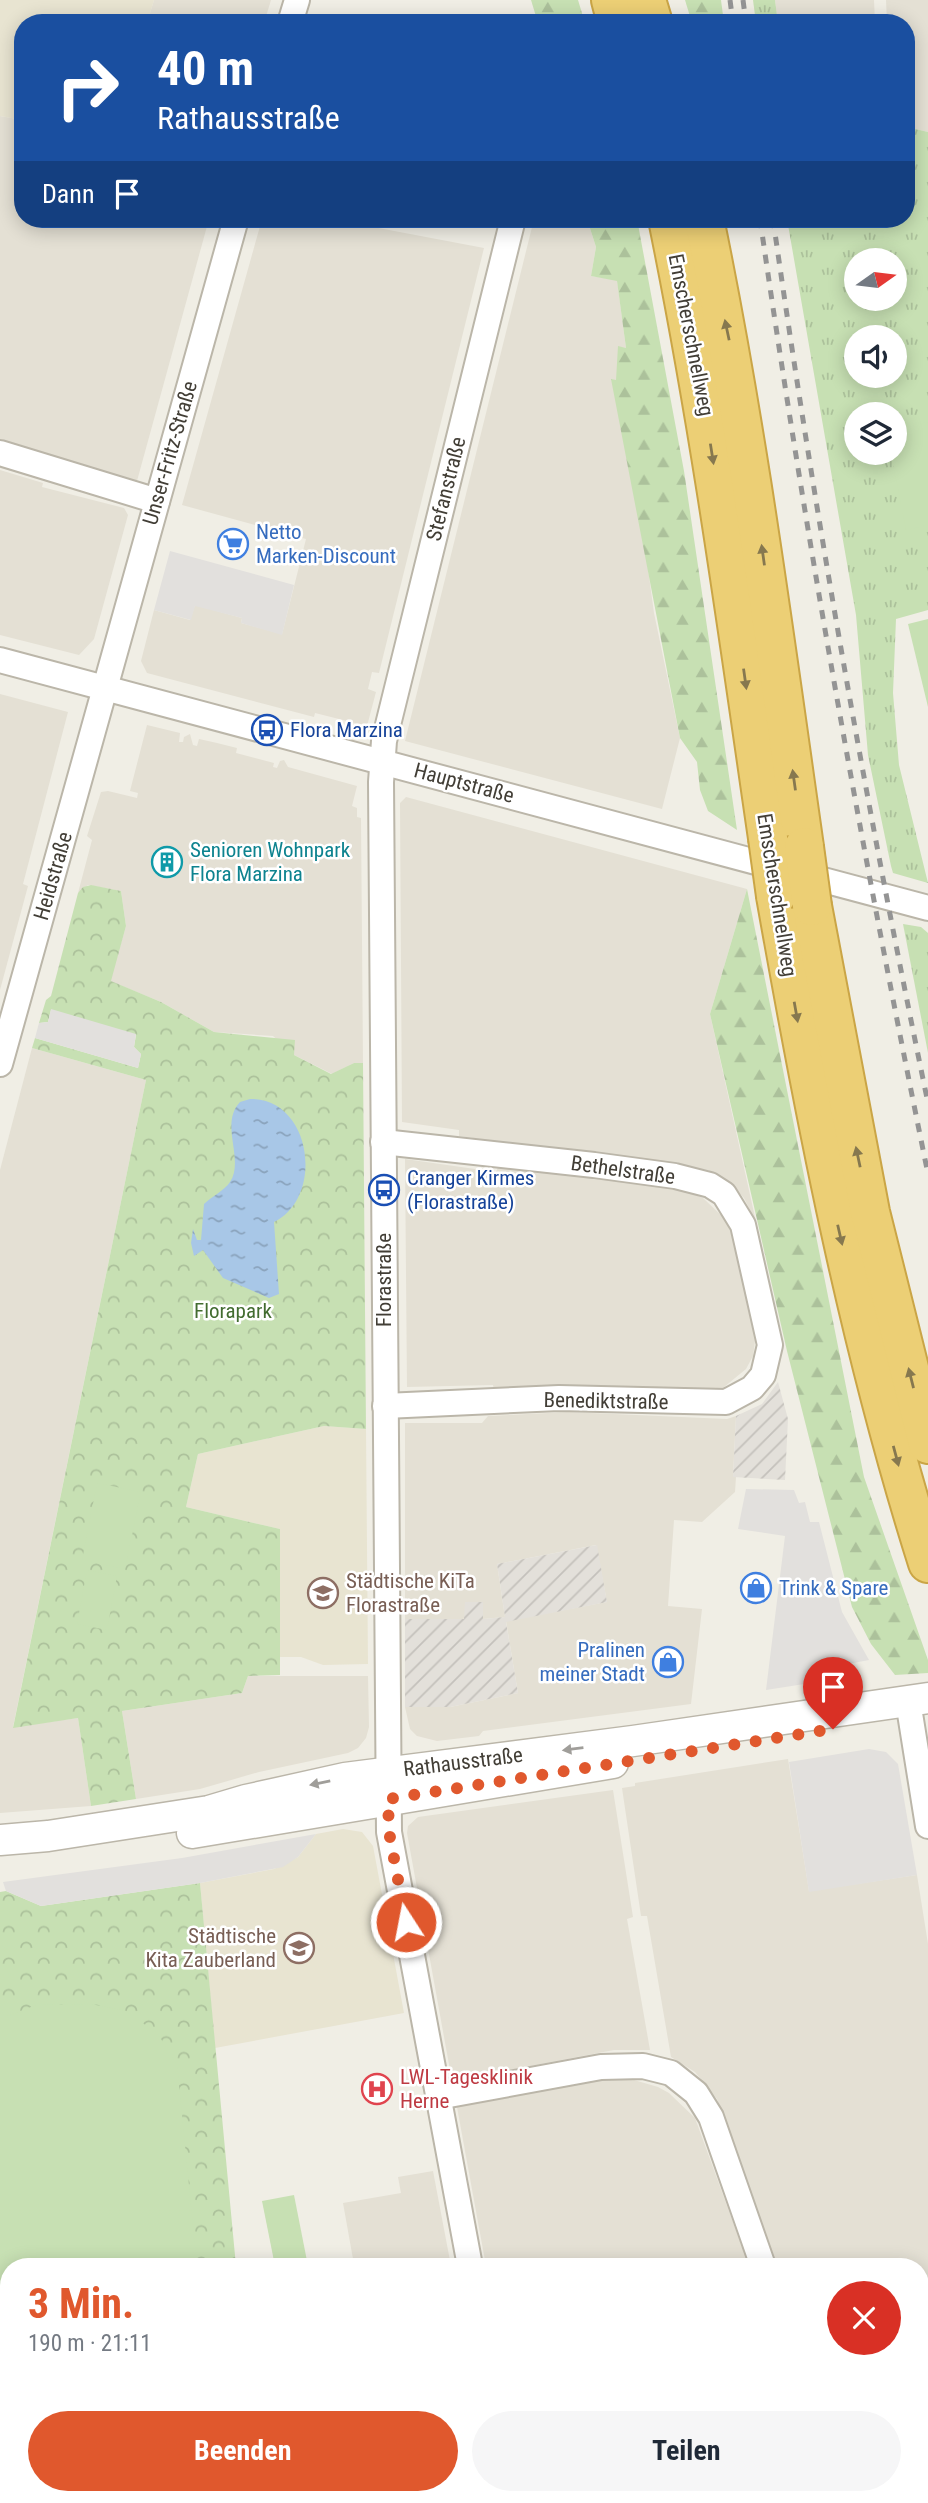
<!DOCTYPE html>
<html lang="de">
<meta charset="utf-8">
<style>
body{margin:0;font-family:"Roboto Condensed",sans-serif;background:#f6f6f7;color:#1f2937;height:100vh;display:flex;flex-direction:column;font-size:26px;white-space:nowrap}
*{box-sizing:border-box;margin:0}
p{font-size:23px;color:#747a83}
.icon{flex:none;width:38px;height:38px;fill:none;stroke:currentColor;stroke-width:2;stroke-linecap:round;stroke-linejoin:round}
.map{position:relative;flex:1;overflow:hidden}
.side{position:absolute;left:0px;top:2258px;width:929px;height:247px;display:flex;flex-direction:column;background:#fff;border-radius:28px 28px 0 0;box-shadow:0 4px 18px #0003}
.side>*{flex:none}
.guide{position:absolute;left:14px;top:14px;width:901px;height:214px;border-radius:28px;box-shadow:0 4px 18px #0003;background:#1a4fa0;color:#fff;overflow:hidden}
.needle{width:46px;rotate:76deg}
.tools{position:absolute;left:844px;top:248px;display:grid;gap:14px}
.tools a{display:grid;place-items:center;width:63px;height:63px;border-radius:50%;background:#fff;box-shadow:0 4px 18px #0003;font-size:35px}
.pin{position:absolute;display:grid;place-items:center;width:60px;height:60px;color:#fff;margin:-72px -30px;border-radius:50% 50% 50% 0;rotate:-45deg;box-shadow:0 0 7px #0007}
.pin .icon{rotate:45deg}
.me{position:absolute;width:77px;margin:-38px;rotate:349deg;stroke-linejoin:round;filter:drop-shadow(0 0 5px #0008)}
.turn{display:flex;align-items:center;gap:24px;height:147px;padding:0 28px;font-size:32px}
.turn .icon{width:91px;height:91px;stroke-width:2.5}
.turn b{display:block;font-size:49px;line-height:60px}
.then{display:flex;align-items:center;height:66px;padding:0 28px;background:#0003;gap:14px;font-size:26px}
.round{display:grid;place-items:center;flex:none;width:74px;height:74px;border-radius:37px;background:#f6f6f7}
.overview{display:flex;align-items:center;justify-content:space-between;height:119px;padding:0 28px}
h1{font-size:42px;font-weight:700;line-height:52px;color:#e0582d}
.action{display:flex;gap:14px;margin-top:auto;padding:14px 28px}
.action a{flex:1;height:80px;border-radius:42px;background:#e0582d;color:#fff;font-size:28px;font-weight:700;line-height:80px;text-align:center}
.action a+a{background:#f6f6f7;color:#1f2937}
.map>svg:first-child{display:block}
.residential{fill:#e4e0d4}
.industrial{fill:url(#industrial-furrows)}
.education{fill:#e8e4d1}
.grass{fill:url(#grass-tufts);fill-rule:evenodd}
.forest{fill:url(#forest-firs)}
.park{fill:url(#park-crowns)}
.garden{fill:#c7e0b3}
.parking{fill:#e2e0dd}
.water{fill:url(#water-ripples)}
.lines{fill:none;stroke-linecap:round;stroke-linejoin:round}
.minor-casing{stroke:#bbb6a9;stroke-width:28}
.tertiary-casing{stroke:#bbb6a9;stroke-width:33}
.motorway-casing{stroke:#caa546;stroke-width:42}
.minor{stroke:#fff;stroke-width:24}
.tertiary{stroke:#fff;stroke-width:30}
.motorway{stroke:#eccf75;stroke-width:38}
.rail{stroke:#949494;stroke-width:5;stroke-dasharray:9 9;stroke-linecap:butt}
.motorway-bridge-casing{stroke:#caa546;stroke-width:42;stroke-linecap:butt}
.motorway-bridge{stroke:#eccf75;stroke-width:38}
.oneway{fill:#86784f}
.oneway2{fill:#a09e9a}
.route{stroke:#e0582d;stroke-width:12;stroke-dasharray:0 21.6}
.labels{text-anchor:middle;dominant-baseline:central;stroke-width:5;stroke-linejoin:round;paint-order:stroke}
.street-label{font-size:21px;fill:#423e36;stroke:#fff}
.shop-label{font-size:21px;fill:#366cbe;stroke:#fff;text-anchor:start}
.transit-label{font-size:21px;fill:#164399;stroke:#fff;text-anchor:start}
.culture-label{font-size:21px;fill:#0d838f;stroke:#fff;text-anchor:start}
.park-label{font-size:21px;fill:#426c30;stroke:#fff}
.education-label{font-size:21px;fill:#785e54;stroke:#fff;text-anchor:start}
.health-label{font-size:21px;fill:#be3a42;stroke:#fff;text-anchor:start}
</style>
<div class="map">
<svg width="928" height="2503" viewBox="0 0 928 2503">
<defs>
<pattern id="industrial-furrows" width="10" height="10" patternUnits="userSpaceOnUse" patternTransform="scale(1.75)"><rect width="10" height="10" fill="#e3e0da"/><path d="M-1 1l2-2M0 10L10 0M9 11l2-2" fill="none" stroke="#c4c1bc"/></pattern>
<pattern id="grass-tufts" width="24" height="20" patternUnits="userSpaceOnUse" patternTransform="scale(1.75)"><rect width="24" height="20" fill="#c7e0b3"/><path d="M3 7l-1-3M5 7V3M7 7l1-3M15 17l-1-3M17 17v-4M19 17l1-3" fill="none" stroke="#acc19b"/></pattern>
<pattern id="forest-firs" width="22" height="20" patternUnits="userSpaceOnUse" patternTransform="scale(1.75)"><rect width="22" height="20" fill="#c7e0b3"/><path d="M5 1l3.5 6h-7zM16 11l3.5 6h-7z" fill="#acc19b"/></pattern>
<pattern id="park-crowns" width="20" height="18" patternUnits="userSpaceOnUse" patternTransform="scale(1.75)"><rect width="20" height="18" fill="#c7e0b3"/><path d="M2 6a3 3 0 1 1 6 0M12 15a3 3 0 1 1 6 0" fill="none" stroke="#acc19b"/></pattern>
<pattern id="water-ripples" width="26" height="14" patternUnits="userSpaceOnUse" patternTransform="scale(1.75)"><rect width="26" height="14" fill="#a8c7e7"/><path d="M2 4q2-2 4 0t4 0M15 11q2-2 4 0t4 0" fill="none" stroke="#8aa3bc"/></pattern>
</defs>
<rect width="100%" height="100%" fill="#f0eee5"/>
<g class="residential">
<polygon points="154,0 271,0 264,23 147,23"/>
<polygon points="775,0 874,0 875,23 778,23"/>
<polygon points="886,0 928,0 928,132 907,127 906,23 887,23"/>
<polygon points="0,116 23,120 23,219 209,219 137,481 0,439"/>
<polygon points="262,219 331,219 484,248 379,673 372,672 368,689 376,692 367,726 315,713 314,717 147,673 141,661 154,610 190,620 195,605 242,618 241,623 282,634 306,539 182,505"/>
<polygon points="534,219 587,219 596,247 591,276 617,280 626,348 618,347 654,613 680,738 662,809 405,741"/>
<polygon points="0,470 43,483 42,487 124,508 128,515 94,639 79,655 0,635"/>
<polygon points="0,694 68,712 23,884 28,886 0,990"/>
<polygon points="147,725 180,733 179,742 183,742 184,737 190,734 193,745 197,746 199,739 217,743 237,748 236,753 274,763 273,767 277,768 280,761 284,760 288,767 357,786 352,806 357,808 357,817 361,818 363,1063 354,1063 332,1074 294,1055 273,1036 214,1032 161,1002 110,981 126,926 121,891 88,885 78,893 92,840 87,836 101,792 108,791 137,798 138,793 130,791"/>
<polygon points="406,797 747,889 710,1014 760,1240 754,1218 744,1198 728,1181 708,1170 459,1136 459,1130 402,1122 400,803"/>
<polygon points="32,1048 146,1080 13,1727 78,1718 91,1806 0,1813 0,1170"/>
<polygon points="405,1159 496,1172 499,1165 680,1189 703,1198 725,1219 734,1239 756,1334 753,1356 746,1369 718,1392 494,1391 493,1385 407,1387"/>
<polygon points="568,1412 727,1419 736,1416 733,1476 736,1477 735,1492 702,1522 674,1520 668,1606 702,1609 691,1704 483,1731 479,1736 437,1741 417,1736 410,1729 405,1707 450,1707 518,1693 506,1621 607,1602 596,1545 497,1564 505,1617 483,1619 465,1602 465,1619 405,1619 405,1423 482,1423 488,1416"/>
<polygon points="248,1676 368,1676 369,1727 366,1738 358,1748 348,1753 259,1772 200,1789 136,1799 122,1711 242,1693"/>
<polygon points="788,1759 809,1891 917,1875 928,1944 928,2503 858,2503 855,2496 920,2496 920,2266 777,2266 717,2099 695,2072 671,2057 647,1916 641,1916 622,1788 635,1786 635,1783"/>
<polygon points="613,1790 633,1917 627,1919 650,2050 614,2050 452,2081 407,1833 408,1826 418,1817"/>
<polygon points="612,2078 634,2080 658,2087 669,2093 695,2118 749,2266 486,2266 457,2107"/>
<polygon points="433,2171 451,2266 319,2266 353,2259 343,2203 401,2193 398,2177"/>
<polygon points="260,2496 493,2496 494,2503 261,2503"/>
<polygon points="529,2496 828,2496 830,2503 530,2503"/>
</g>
<g class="industrial">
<polygon points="778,1382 788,1419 785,1480 733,1477 736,1416 762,1404"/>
<polygon points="597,1545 607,1602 506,1622 518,1693 450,1707 405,1707 405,1619 464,1619 465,1602 483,1602 483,1619 505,1617 497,1564"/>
</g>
<g class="education">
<polygon points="0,0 154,0 147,23 23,23 23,120 0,116"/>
<polygon points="324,1426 366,1429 368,1664 323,1665 301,1657 280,1657 280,1529 186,1507 198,1454"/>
<polygon points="343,1829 362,1832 373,1846 404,2013 215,2048 200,1883 274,1869 298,1857 316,1834"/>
</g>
<g class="grass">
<polygon points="753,0 775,0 778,23 756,23"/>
<path d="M 907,127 L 928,132 L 928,610 L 896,619 L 893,693 L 899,765 L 928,883 L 893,873 L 891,866 L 868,755 L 856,615 L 787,219 L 906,219 ZM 856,261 L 894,261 L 894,299 L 856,299 ZM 856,338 L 894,338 L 894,376 L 856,376 ZM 856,415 L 894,415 L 894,453 L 856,453 Z"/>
<polygon points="903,924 921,927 928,933 928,1053"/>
</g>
<g class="forest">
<polygon points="531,0 578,0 585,23 538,23"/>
<polygon points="685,0 721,0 724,23 692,23"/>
<polygon points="587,219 637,219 684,471 737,830 708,811 700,790 697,762 680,738 611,379 616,380 618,346 626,348 617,281 591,276 596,247"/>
<polygon points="747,889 864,1477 928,1660 928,1673 895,1675 871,1644 852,1607 787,1351 710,1014"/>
</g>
<g class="park">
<polygon points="91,885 121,891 126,926 111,981 161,1002 214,1032 295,1040 294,1055 331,1074 354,1063 363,1063 366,1429 324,1426 198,1454 186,1507 280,1529 280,1675 248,1676 242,1693 122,1711 136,1799 91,1806 78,1718 13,1728 146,1080 32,1048 35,1038 138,1068 141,1054 134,1047 136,1035 51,1010 48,1022 39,1023 46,1000 51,996 78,893 83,887"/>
<polygon points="200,1883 236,2266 9,2266 9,2496 260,2496 261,2503 0,2503 0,1892 6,1891 41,1906"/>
</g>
<g class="garden">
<polygon points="928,422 928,525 906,530 891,453 894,453 894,429"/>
<polygon points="928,619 928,707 908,624"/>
<polygon points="97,1483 141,1492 125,1569 82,1560"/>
<polygon points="87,1570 117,1576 107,1630 77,1624"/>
<polygon points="91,2004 126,2011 158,2034 177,2065 197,2266 9,2266 9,2467 0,2460 0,2019 36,2005"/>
<polygon points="294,2195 308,2266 275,2266 262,2201"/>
</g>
<g class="parking">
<polygon points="170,551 294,585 282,635 241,623 242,618 195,606 191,620 154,610"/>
<polygon points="51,1009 136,1034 134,1047 141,1054 138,1068 35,1038 39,1023 48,1022"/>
<polygon points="746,1489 794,1490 799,1503 805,1502 810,1522 819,1522 842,1612 869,1660 848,1664 849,1677 766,1690 785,1536 738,1529"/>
<polygon points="869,1749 886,1752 898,1764 917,1875 809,1892 789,1762"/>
<polygon points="316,1834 298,1857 283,1867 200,1883 41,1906 6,1891 3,1882 182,1858"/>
</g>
<path class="water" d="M 250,1099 C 312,1098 325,1197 274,1222 L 279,1294 L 269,1298 L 223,1278 L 203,1250 L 194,1256 L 191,1243 L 193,1229 L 197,1240 L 201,1240 L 204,1204 C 212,1196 224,1191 230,1182 C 245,1159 219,1124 240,1102 Z"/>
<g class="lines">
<g class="minor-casing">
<g id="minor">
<polyline points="290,23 297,0"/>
<polyline points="0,453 157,501"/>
<polyline points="0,660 928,908"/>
<polyline points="0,1064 236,219"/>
<polyline points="383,1142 594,1165 675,1176 710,1185 724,1194 743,1225 770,1345 763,1375 752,1388 726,1402 559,1398 385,1406"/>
<polyline points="908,1701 928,1826"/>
<polyline points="438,2097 601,2067 643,2066 671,2073 696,2093 711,2117 763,2266"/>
<polyline points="470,2266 389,1832 381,782 384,741 513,219"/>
<polyline points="512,2496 514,2503"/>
<polyline points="842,2496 845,2503"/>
</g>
</g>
<g class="tertiary-casing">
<g id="tertiary">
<polyline points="192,1833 613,1763"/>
<polyline points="0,1840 48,1836 209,1811 246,1800 345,1778 633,1741 928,1698"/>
</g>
</g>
<g class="motorway-casing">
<g id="motorway">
<polyline points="611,0 617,23"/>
<polyline points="646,0 653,23"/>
<path d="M 668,219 C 710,424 738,631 768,838"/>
<path d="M 704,219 C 747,427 774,637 804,847"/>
<path d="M 776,896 C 816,1122 859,1345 928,1563"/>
<polyline points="812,906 870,1212 928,1444"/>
</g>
</g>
<use href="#minor" class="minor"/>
<use href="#tertiary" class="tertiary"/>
<use href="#motorway" class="motorway"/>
<g class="rail">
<polyline points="730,0 733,23"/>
<polyline points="743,0 746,23"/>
<path d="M 760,219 C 806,539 863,857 928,1174"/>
<path d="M 773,219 C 815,515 867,810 928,1103"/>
</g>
<g class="motorway-bridge-casing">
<g id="motorway-bridge">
<polyline points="768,838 776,896"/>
<polyline points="804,847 812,906"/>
</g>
</g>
<use href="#motorway-bridge" class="motorway-bridge"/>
</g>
<defs><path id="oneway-solid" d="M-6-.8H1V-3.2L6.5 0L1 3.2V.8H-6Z" transform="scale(1.75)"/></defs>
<g class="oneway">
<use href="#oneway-solid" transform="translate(727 330) rotate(-102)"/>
<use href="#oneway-solid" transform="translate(712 454) rotate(81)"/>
<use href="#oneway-solid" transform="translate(763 555) rotate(-98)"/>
<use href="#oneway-solid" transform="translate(745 679) rotate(82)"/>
<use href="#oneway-solid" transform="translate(794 780) rotate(-98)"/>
<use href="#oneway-solid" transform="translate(796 1012) rotate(80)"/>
<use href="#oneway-solid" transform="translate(858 1157) rotate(-102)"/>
<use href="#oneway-solid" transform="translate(840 1235) rotate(77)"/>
<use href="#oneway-solid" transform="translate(911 1378) rotate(-104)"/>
<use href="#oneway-solid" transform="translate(896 1456) rotate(75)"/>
</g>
<g class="oneway2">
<use href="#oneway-solid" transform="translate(573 1749) rotate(173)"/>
<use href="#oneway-solid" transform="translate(320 1783) rotate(168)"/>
</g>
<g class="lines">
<polyline class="route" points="406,1922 389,1832 388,1799 833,1729"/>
</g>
<defs>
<g id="supermarket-ring" transform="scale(1.575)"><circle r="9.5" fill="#fff" stroke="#3f7fe0" stroke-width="1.5"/><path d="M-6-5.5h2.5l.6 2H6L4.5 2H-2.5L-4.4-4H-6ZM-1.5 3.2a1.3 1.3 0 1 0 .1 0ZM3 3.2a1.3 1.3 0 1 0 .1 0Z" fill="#3f7fe0"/></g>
<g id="bus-ring" transform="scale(1.575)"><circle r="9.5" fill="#fff" stroke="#1a4fb4" stroke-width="1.5"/><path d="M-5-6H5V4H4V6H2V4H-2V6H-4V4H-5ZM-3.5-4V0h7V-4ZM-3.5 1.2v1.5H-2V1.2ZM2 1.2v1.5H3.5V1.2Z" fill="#1a4fb4"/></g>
<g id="building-ring" transform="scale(1.575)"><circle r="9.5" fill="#fff" stroke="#0f9aa8" stroke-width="1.5"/><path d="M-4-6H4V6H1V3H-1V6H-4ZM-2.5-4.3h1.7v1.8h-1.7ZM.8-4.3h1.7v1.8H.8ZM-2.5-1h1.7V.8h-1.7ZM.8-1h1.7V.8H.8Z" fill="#0f9aa8"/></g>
<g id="shop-ring" transform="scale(1.575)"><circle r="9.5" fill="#fff" stroke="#3f7fe0" stroke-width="1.5"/><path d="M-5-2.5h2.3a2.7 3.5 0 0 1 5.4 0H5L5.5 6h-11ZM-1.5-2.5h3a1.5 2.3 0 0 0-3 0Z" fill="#3f7fe0"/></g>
<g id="school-ring" transform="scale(1.575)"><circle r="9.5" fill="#fff" stroke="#8d6e63" stroke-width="1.5"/><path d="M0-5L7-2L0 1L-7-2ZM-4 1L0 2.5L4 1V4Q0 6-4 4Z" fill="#8d6e63"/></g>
<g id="hospital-ring" transform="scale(1.575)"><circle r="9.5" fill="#fff" stroke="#e0444e" stroke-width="1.5"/><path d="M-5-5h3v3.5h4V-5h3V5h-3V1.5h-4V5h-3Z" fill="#e0444e"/></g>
</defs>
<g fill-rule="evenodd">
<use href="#supermarket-ring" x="233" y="544"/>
<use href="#bus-ring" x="267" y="730"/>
<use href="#building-ring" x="167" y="862"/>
<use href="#bus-ring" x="384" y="1190"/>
<use href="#shop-ring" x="756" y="1588"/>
<use href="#school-ring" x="323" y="1593"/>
<use href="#shop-ring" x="668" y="1662"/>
<use href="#school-ring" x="299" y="1948"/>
<use href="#hospital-ring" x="377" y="2089"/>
</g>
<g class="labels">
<g class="street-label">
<text transform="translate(691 335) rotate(79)">Emscherschnellweg</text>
<text transform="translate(170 453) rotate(-74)">Unser-Fritz-Straße</text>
<text transform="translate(446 489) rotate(-76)">Stefanstraße</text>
<text transform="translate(464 783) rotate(15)">Hauptstraße</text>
<text transform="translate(53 876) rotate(-74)">Heidstraße</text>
<text transform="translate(777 895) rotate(81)">Emscherschnellweg</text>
<text transform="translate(623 1170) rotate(8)">Bethelstraße</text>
<text transform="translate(384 1280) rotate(-90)">Florastraße</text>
<text transform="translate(606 1401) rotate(1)">Benediktstraße</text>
<text transform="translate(463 1762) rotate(-7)">Rathausstraße</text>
</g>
<g class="shop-label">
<text x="256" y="532">Netto<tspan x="256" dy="24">Marken-Discount</tspan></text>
<text x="779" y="1588">Trink &amp; Spare</text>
<text x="645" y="1650" text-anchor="end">Pralinen<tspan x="645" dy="24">meiner Stadt</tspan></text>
</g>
<g class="transit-label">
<text x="290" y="730">Flora Marzina</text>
<text x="407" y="1178">Cranger Kirmes<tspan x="407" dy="24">(Florastraße)</tspan></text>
</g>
<g class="culture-label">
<text x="190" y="850">Senioren Wohnpark<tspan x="190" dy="24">Flora Marzina</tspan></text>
</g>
<g class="park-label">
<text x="233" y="1311">Florapark</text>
</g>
<g class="education-label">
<text x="346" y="1581">Städtische KiTa<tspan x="346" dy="24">Florastraße</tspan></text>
<text x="276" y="1936" text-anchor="end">Städtische<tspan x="276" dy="24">Kita Zauberland</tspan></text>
</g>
<g class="health-label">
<text x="400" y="2077">LWL-Tagesklinik<tspan x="400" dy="24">Herne</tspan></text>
</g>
</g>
</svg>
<div class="tools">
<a><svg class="needle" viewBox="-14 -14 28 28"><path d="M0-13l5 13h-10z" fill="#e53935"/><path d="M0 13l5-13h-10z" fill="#747a83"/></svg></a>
<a><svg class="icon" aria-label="sound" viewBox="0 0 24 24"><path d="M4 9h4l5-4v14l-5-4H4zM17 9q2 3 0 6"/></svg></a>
<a><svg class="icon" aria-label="layers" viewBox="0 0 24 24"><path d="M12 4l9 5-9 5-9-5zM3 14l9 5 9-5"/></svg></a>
</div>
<div class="pin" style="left:833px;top:1729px;background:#d93025"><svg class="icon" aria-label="arrive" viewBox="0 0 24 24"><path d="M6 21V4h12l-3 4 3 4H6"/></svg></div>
<svg class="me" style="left:406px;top:1922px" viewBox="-20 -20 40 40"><circle r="17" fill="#e0582d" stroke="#fff" stroke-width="3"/><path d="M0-11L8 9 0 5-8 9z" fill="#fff"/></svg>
<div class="guide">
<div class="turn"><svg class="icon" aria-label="right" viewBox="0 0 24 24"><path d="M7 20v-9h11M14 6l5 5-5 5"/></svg><div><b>40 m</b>Rathausstraße</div></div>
<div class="then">Dann<svg class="icon" aria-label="arrive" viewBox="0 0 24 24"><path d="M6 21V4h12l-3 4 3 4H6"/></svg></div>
</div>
<section class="side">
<div class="overview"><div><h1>3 Min.</h1><p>190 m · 21:11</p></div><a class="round" style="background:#d93025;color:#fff"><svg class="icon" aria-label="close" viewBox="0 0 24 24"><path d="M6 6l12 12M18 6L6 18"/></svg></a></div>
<div class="action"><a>Beenden</a><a>Teilen</a></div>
</section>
</div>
